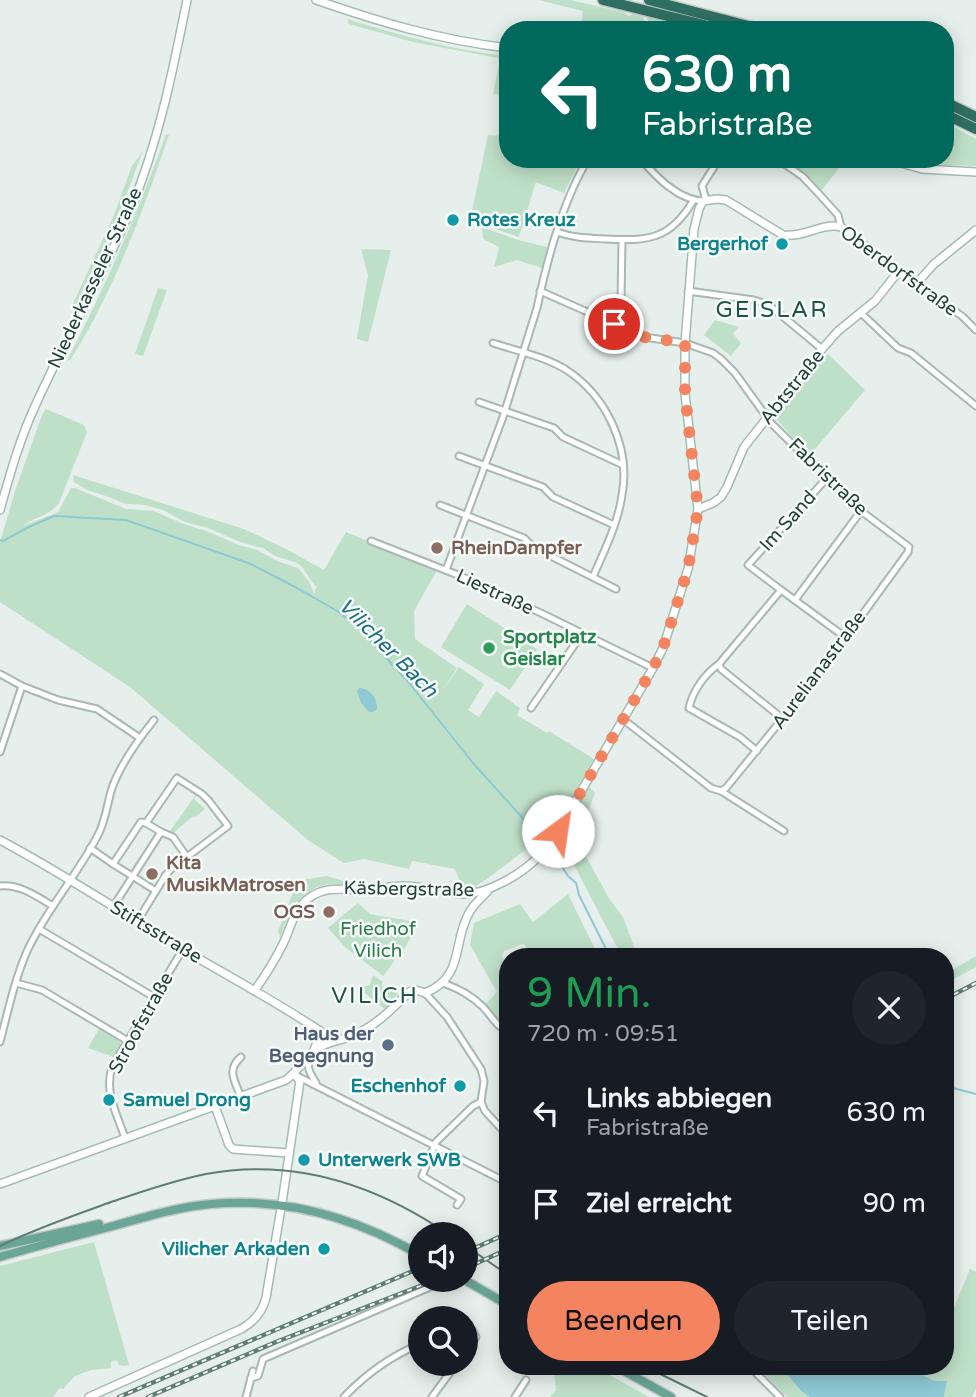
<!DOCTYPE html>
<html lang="de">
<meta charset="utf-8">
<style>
body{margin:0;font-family:"Varela Round",sans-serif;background:#20242c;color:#f1f3f6;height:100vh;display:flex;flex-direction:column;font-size:26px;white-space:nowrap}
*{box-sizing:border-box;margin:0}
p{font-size:23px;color:#9ea1a6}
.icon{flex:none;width:38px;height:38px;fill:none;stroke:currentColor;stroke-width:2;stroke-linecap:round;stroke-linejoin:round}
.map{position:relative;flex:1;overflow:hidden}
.drawer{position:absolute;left:499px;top:948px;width:455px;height:427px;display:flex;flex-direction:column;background:#171b24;border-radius:28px;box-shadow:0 4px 18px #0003}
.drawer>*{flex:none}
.banner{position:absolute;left:499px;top:21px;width:455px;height:147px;border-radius:28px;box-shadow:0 4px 18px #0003;background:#00695c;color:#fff;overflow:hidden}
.fabs{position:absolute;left:408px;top:1222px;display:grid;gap:14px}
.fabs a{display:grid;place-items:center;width:70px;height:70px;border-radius:50%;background:#171b24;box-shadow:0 4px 18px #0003;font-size:35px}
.pin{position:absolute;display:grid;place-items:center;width:60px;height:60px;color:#fff;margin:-30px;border:4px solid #fff;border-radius:50%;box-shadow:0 2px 7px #0007}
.me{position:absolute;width:77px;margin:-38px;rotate:31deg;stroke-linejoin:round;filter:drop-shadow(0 0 5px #0008)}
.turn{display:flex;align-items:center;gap:24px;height:147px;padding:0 28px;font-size:32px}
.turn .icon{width:91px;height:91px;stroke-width:2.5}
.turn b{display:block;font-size:49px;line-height:60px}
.round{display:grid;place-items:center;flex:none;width:74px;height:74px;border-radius:37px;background:#20242c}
.summary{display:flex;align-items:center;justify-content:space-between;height:119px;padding:0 28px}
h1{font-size:42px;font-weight:600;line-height:52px;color:#1e9e55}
.cta{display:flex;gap:14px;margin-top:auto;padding:14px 28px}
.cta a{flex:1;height:80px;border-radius:42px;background:#f4845f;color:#111;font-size:28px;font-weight:600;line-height:80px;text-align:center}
.cta a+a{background:#20242c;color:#f1f3f6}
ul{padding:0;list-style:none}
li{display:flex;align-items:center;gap:21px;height:91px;padding:0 28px}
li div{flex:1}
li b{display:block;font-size:26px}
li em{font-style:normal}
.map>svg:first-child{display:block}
.green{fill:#bfe0c8}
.water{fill:#8ec9d4}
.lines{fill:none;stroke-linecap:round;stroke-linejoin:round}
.stream{stroke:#8ec9d4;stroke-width:2}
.street-casing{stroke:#a8b8b2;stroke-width:9}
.secondary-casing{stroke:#a4bbb3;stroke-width:10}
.primary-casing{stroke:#c2cac8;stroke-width:11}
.highway-casing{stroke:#c2cac8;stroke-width:13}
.street{stroke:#fff;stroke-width:5}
.secondary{stroke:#fff;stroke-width:7}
.primary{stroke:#6aa596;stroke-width:8}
.highway{stroke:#2f6f62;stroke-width:10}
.tram{stroke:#5f7d75;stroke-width:2}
.rail-casing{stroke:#5f7d75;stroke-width:4.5}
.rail{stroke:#f7fbf9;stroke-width:2;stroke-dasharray:5;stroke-linecap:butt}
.route{stroke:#f4845f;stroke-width:12;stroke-dasharray:0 21.6}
.culture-dot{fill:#0f9aa8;stroke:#f7fbf9;stroke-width:2.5}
.education-dot{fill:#8d6e63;stroke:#f7fbf9;stroke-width:2.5}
.leisure-dot{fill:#2e9e5b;stroke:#f7fbf9;stroke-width:2.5}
.service-dot{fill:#5c6f8a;stroke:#f7fbf9;stroke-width:2.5}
.labels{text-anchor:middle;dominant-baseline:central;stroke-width:5;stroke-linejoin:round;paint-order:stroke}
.culture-label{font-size:19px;font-weight:bold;fill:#0d838f;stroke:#f7fbf9;text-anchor:start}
.street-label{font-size:19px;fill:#24423a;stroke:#f7fbf9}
.education-label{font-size:19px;font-weight:bold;fill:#785e54;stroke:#f7fbf9;text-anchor:start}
.leisure-label{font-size:19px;font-weight:bold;fill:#27864d;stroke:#f7fbf9;text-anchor:start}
.park-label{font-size:19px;fill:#2d7a4b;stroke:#f7fbf9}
.service-label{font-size:19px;font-weight:bold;fill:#4e5e75;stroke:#f7fbf9;text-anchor:end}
.water-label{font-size:21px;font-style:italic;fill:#1c6f80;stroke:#f7fbf9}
.quarter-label{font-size:23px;letter-spacing:2px;fill:#1f5548;stroke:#f7fbf9}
</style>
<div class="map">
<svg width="976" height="1397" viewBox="0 0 976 1397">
<rect width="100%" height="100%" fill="#e6efeb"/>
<g class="green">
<polygon points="539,0 570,0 623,12 629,16 633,14 643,17 646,30 580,30 583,11"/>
<polygon points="647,17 699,30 651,30"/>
<path d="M 347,19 C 399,35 452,50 507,56 L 507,95 L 493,94 L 500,60 L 498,58 L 413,42 L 349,24 Z"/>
<polygon points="945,122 976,139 976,166 936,165 904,159 945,159"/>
<path d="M 166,134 L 169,135 C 142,214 115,288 71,359 L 67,361 C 105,286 138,214 166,134 Z"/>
<polygon points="488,135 507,136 508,159 573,159 579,163 564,193 536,182 519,237 470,220"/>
<polygon points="143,151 117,219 72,313 73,304 114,215 132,166"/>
<polygon points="785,159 846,159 822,190"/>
<polygon points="482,227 518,240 547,247 542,268 517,260 494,267 499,247 483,239"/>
<polygon points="361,249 391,250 368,342 357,339 368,275"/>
<polygon points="158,288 167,290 143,356 135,354"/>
<polygon points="715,320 739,327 733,334 741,343 731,356 704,335"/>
<polygon points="828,354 865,390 809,456 774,416"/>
<path d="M 46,409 L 84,425 L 87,432 L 59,503 C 51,515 34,517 23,526 L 58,512 L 71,488 L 75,488 L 126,509 L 154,511 L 181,523 L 206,531 L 239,545 L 257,550 L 277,561 L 298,568 L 309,581 L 314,594 L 317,586 L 315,586 L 302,567 L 297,563 L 275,556 L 263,548 L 240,542 L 208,528 L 185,522 L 163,510 L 146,505 L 126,504 L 106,496 L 87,490 L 74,482 L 73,475 L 244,529 L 284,548 L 324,570 L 346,532 L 437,570 L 414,611 L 415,639 L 457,668 L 441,693 L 459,667 L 484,684 L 468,710 L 479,717 L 496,691 L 520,708 L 517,715 L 547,733 L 549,731 L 594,759 L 552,832 L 537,841 L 487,879 L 468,891 L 460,891 L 461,884 L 455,869 L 412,861 L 409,869 L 364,859 L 344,863 L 309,841 L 130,687 L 0,602 L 0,542 L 16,488 L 42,415 Z"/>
<polygon points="467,604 537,649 510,690 441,647"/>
<polygon points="589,787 595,793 577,840 610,900 623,917 638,957 622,957 559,836"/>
<polygon points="197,793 198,794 194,799 205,809 195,817 193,816 171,835 168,834"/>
<path d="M 327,876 L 362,887 C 313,876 295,894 280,938 L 278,931 L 296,885 L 301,880 Z"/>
<polygon points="568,894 599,957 531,957 525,945 522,944 504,951 502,956 508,969 507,1026 503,1025 486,1004 497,992 470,945 474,923 520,904 533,922"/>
<polygon points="358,903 370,914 410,921 413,923 416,928 401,955 398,956 383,976 345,947 328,928"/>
<polygon points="976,956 976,967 945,984 945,974"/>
<polygon points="373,975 383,982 381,985 383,988 387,989 390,987 398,994 386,1010 361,990 362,987 370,985"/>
<polygon points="100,1027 120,1040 121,1046 114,1057 88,1048"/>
<polygon points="94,1242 129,1365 124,1366 119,1365 117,1360 111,1361 111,1368 91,1370 75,1376 63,1389 60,1388 53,1397 0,1397 0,1266"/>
<polygon points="970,1269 976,1272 976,1389 972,1397 944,1397 947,1381 934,1381 917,1372 903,1373 890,1367 945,1367 945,1308 953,1310"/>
<polygon points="545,1367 595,1367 649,1397 550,1397 556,1390 554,1372"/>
<polygon points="757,1367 781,1367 801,1391 810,1397 787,1397"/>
</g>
<g class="water">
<path d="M 359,688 C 370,688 377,698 377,709 L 373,712 L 369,712 L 361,703 L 357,691 Z"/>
<polygon points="781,1367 890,1367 903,1373 917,1372 934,1381 947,1381 944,1397 810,1397 801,1391"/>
</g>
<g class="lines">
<g class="stream">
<polyline points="0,540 3,541 29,527 54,516 126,520 251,564 297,588 339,612 361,630 410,684 473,763 547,845"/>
<polyline points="551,850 568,876 576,883 579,895 610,957"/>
<polyline points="945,1086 976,1094"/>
</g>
<g class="street-casing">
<g id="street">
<path d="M 641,159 C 656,177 678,200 703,201"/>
<polyline points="777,159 802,176 819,194 838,215 841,227"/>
<polyline points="706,200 702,186 719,159"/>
<path d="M 557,232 C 573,238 589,238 606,239 C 648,241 670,240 693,201"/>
<polyline points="917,283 963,317 976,330"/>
<polyline points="540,291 644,337 685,343 713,353 721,359 735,373 771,423 827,478 861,511 909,547 908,552 822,670 726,788 721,791"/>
<polyline points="688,291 754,300 769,305 822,349"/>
<polyline points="861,313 898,348 911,353 976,406"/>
<polyline points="614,324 620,310 621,302 622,240"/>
<path d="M 493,343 C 517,351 543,356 565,369 C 606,395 631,447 622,495 C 618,524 604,551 593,577"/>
<polyline points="479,402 554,428 563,437 623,465"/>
<polyline points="459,456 543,487 553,497 614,525"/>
<polyline points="440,505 524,538 533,547 616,589"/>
<polyline points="371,541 463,577 545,615 653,668"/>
<path d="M 446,570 L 503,417 L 537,308 C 547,260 562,202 588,159"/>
<polyline points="781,590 748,565 827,478"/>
<polyline points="795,600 861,511"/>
<path d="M 719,664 C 705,674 693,690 689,708 L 740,737 L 757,751"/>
<polyline points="0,674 22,686 58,700 97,709 140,738"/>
<polyline points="531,708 582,634"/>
<polyline points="783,719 721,669 719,664 781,590 845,637"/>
<polyline points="624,720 711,788 721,791 784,831"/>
<polyline points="0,752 22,686"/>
<polyline points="146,823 161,832"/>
<polyline points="90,848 113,864 141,822 146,823 177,778 202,794 209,801 228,826 171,869 165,876 137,922"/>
<polyline points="113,864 156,891"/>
<path d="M 0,886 C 20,884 36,896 53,906"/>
<polyline points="113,907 161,832 173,837 187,857"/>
<polyline points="39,929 154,997"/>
<polyline points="16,983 42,990 128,1041"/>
<path d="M 443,983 C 459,989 471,995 483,1007 C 491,1015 497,1028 508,1031"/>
<polyline points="425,993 447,1017 481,1069 484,1081 481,1102 485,1111 508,1136"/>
<path d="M 0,1042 C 8,1011 15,978 28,949 C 47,909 78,874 98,835 C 106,820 107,804 112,788 C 121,763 137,741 154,720"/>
<path d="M 241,1057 C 226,1070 235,1081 241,1097"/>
<path d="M 310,1057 C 306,1068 310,1073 316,1083"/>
<polyline points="295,1075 508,1183"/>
<path d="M 125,1138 C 117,1114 104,1092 112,1067 L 183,949"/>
<polyline points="457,1205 461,1199 422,1176 436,1142 473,1106 481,1102"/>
<polyline points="466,1330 473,1331 476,1337 466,1353"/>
<polyline points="750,1367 780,1397"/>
<polyline points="251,1378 258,1376 263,1359 444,1281"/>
<polyline points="246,1397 253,1371"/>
<path d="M 344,1397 C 366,1374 391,1356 420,1344"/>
<polyline points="432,1397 457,1363"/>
<polyline points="515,1397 526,1380"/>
</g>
</g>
<g class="secondary-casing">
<g id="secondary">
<path d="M 316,0 C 380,22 439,40 508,48"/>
<polyline points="887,159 922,169 976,172"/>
<polyline points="698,509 713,503 721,497 727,487 744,447 822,349 838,331 875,301 898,272"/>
<path d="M 0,510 C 10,474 20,438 36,404 C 66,337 104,274 132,206 C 159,140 173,70 187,0"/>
<path d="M 0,840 C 62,873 120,911 179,947 C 231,978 285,1006 335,1041"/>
<path d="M 255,990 C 265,976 275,960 283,944 C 291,928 293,910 309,898 C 326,885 346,890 366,890 C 379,890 391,885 404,886 C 423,886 443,893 462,894 C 486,895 522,874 538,857 C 546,850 552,841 558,831 L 653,668 L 663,648 L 688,569 L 698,509 L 685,394 L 685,343 L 694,229 L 699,209 L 703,201 L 717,199 L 726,200 L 783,235 C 804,238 823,222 841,227 L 898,272 L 917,283 L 934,264 L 976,230"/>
<path d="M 314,1028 C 319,1037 318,1041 314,1050"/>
<polyline points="215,1106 229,1145 233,1149 289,1153"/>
<path d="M 0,1184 L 286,1080 C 297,1072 303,1061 313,1052 C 323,1042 341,1041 354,1035 C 373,1027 388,1013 402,999 C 412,989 412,988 425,993 C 465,977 452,943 469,913 C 473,905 481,898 487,892"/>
<path d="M 89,1397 L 241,1329 C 254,1322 262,1313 266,1298 L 283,1196 L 300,1081 L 294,1074"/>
</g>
</g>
<g class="primary-casing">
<g id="primary">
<polyline points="0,1246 99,1224"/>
<path d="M 0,1257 C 37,1246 75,1236 113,1226 C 145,1217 178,1207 211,1204 C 286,1197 356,1218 420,1255"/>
<polyline points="463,1279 508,1305"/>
<polyline points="617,1367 671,1397"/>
</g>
</g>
<g class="highway-casing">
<g id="highway">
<polyline points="603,0 724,30"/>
<polyline points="649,0 763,30"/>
<polyline points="945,102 976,117"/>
<polyline points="945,114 976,129"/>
</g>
</g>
<use href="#street" class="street"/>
<use href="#secondary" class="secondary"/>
<use href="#primary" class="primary"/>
<use href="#highway" class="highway"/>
<g class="tram">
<path d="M 0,1246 C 37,1228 75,1215 114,1201 C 144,1191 175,1180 206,1174 C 294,1158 376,1185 448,1234"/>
<polyline points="466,1246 508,1275"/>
<polyline points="646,1367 707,1397"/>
</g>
<g class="rail-casing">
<g id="rail">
<polyline points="945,999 976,983"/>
<polyline points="466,1252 508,1233"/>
<polyline points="466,1268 508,1249"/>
<polyline points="119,1397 420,1268"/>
<polyline points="148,1397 276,1342 438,1279"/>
</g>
</g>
<use href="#rail" class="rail"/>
</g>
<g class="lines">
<polyline class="route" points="558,831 653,668 663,648 688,569 698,509 685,394 685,343 644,337 614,324"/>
</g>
<g class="culture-dot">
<circle cx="453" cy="220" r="7"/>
<circle cx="782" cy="244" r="7"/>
<circle cx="460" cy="1086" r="7"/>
<circle cx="109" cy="1100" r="7"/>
<circle cx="304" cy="1160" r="7"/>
<circle cx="324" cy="1249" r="7"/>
</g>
<g class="education-dot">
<circle cx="437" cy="548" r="7"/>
<circle cx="152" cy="874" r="7"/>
<circle cx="329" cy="912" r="7"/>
</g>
<circle class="leisure-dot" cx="489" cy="648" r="7"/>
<circle class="service-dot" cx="388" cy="1045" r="7"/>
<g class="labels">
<g class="culture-label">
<text x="467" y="220">Rotes Kreuz</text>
<text x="768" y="244" text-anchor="end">Bergerhof</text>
<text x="446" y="1086" text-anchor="end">Eschenhof</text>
<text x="123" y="1100">Samuel Drong</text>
<text x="318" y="1160">Unterwerk SWB</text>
<text x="310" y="1249" text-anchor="end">Vilicher Arkaden</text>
</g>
<g class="street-label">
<text transform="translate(899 271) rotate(36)">Oberdorfstraße</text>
<text transform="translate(95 278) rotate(-65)">Niederkasseler Straße</text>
<text transform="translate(792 387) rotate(-51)">Abtstraße</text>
<text transform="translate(828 477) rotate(44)">Fabristraße</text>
<text transform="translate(788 521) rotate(-48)">Im Sand</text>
<text transform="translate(495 592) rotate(25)">Liestraße</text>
<text transform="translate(819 670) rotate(-53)">Aurelianastraße</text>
<text transform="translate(409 889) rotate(1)">Käsbergstraße</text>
<text transform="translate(156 932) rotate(31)">Stiftsstraße</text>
<text transform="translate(141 1023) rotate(-61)">Stroofstraße</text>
</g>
<g class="education-label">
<text x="451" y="548">RheinDampfer</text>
<text x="166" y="863">Kita<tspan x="166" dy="22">MusikMatrosen</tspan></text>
<text x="315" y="912" text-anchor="end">OGS</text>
</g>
<g class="leisure-label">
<text x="503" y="637">Sportplatz<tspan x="503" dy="22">Geislar</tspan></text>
</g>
<g class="park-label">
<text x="378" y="929">Friedhof<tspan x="378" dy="22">Vilich</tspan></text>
</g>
<g class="service-label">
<text x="374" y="1034">Haus der<tspan x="374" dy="22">Begegnung</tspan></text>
</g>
<g class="water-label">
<text transform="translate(388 648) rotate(45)">Vilicher Bach</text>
</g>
<g class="quarter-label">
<text x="772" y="310">GEISLAR</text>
<text x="375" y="996">VILICH</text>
</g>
</g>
</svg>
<div class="fabs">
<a><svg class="icon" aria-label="sound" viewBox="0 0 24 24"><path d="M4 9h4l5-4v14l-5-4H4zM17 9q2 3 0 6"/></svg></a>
<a><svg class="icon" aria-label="search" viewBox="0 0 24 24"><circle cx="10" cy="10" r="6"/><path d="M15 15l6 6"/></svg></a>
</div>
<div class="pin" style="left:614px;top:324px;background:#d93025"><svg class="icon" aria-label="arrive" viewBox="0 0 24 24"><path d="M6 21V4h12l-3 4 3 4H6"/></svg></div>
<svg class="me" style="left:558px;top:831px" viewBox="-20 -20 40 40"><circle r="19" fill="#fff"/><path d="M0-13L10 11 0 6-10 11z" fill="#f4845f"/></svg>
<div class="banner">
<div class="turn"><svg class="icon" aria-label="left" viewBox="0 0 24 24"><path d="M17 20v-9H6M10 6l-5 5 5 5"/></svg><div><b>630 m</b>Fabristraße</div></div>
</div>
<section class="drawer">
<div class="summary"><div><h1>9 Min.</h1><p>720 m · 09:51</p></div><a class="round"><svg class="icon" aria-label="close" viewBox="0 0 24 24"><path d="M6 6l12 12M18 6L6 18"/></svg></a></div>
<ul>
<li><svg class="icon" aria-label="left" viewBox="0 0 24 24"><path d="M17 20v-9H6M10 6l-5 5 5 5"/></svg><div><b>Links abbiegen</b><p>Fabristraße</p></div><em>630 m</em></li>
<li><svg class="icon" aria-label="arrive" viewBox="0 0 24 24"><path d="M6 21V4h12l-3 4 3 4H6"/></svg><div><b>Ziel erreicht</b></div><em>90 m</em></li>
</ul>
<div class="cta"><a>Beenden</a><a>Teilen</a></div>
</section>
</div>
